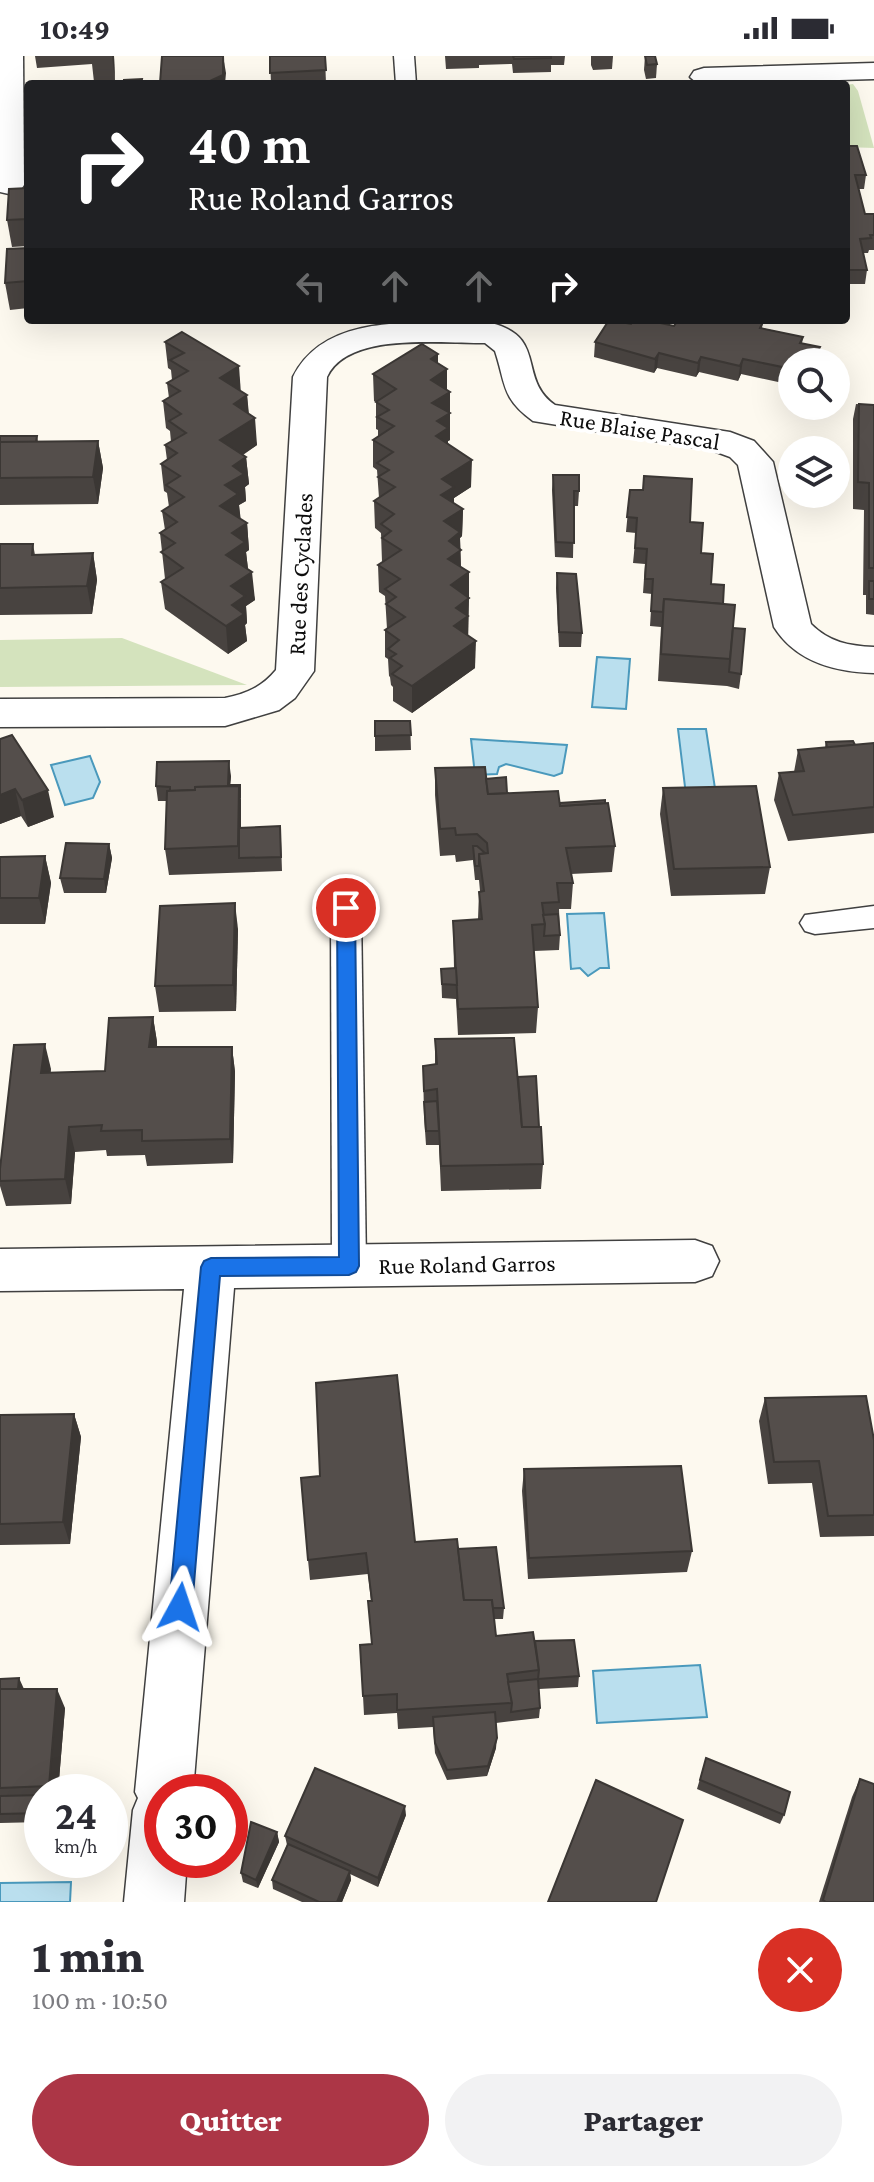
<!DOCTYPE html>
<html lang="fr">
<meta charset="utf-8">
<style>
body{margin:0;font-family:"Crimson Pro",serif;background:#f2f2f3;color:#2b2b33;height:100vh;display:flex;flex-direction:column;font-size:30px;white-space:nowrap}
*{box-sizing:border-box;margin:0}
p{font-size:26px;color:#7c7c81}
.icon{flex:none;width:44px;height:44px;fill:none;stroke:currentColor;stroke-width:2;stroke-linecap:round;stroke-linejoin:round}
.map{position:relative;height:1846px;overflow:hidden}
.drawer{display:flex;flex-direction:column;background:#fff;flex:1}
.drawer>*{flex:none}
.hud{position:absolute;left:24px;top:24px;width:826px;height:244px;border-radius:8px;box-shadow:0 8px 32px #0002;background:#202124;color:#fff;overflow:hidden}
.buttons{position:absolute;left:778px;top:292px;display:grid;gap:16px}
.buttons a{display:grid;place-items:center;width:72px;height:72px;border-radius:50%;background:#fff;box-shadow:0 8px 32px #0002;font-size:40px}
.speed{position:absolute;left:24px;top:1718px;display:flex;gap:16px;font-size:40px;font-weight:700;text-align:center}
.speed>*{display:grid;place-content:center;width:104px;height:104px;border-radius:50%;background:#fff;box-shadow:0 8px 32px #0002;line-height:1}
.speed small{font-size:20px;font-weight:400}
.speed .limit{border:12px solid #d22;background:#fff;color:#111}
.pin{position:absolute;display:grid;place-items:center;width:68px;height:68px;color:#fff;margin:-34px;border:4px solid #fff;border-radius:50%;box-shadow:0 2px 8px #0007}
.me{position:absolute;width:88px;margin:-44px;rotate:5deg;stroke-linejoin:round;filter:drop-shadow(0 0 6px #0008)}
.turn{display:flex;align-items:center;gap:28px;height:168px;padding:0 32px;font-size:36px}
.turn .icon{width:104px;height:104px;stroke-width:2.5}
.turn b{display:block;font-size:56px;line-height:68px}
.lanes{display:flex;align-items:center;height:76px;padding:0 32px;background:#0003;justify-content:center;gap:40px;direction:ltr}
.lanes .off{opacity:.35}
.round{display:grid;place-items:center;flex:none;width:84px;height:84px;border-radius:42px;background:#f2f2f3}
.summary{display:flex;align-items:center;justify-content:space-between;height:136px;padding:0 32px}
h1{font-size:48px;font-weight:800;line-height:60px}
.action{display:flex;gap:16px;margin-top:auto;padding:16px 32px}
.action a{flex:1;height:92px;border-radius:48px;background:#ac3646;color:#fff;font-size:32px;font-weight:800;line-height:92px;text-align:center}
.action a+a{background:#f2f2f3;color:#2b2b33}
.status{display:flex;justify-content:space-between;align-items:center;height:56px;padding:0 40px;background:#fff;direction:ltr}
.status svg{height:22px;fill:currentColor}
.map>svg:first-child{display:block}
.green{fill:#d4e3bd}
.water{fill:#badfee;stroke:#4a99bc;stroke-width:2}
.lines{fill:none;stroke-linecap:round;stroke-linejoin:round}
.lane-casing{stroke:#404040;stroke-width:3}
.street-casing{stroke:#404040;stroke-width:3}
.lane{fill:#fff;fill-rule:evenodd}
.street{fill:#fff;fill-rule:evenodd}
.wall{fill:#484340}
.shaded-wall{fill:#3b3734}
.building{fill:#544e4b;stroke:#3b3734;stroke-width:2}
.route{fill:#1a73e8;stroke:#114b97;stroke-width:2}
.labels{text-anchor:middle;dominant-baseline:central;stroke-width:8;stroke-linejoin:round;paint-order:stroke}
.street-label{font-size:24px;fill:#0d0d0d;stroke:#fff}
</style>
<div class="status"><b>10:49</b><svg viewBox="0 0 49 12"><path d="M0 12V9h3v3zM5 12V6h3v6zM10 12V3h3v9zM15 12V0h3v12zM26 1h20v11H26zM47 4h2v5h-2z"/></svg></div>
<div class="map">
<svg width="874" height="1846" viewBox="0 0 874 1846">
<rect width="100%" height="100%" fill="#fdf9ef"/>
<g class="green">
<polygon points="853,28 858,35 874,92 846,91 846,29"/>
<polygon points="122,582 247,629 0,631 0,584"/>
</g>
<g class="water">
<polygon points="597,601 630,603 626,653 592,651"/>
<polygon points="678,673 706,673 716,739 686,739"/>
<polygon points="471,683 567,689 562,717 554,720 506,708 499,711 497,718 475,719"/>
<polygon points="90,700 100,726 93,742 65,749 51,709"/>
<polygon points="604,857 609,912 600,912 588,920 580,912 571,913 567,858"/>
<polygon points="700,1609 707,1661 597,1667 593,1615"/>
<polygon points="71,1826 70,1846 0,1846 0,1827"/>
</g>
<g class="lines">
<g class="lane-casing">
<g id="lane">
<polygon points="394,0 414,0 416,28 396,28"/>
<polygon points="346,841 356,844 361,852 366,1210 361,1220 349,1224 337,1220 332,1210 331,852 336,844"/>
<polygon points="874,850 874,872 815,878 805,875 800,867 805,859"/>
</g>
</g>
<g class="street-casing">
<g id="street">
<polygon points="0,0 23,0 24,129 20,135 9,138 0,136"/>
<polygon points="874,7 874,23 698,28 690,21 694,15 704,12"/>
<path d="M 491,267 C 548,281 517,322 555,349 L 730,376 L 754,385 L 773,406 L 811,568 C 829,586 849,590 874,591 L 874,617 C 835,616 796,606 774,571 L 738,409 L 730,401 L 711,394 L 533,365 C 501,342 506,328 495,295 L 485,287 C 441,288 348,275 327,321 L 314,615 L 295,642 L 279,654 L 225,670 L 0,671 L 0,643 L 225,642 C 246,638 262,631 276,614 L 293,321 C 327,252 427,269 491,267 Z"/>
<polygon points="695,1184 712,1190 719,1205 712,1220 695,1226 234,1232 193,1736 162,1736 162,1804 187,1804 184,1846 124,1846 133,1754 138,1742 135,1736 184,1233 0,1235 0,1193"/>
</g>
</g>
<use href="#lane" class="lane"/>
<use href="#street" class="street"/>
</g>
<g class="wall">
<polygon points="35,0 114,0 115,25 94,26 92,8 37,12"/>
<polygon points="162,0 224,0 225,28 160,28"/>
<polygon points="270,0 325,0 326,28 271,28"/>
<polygon points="445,0 565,0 564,9 551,9 551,16 513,17 512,8 479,9 479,12 446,13"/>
<polygon points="591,0 613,0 612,13 593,14 591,9"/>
<polygon points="645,0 657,8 656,22 646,23 644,14"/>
<polygon points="846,90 866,119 864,133 859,133 865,158 874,158 874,194 869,194 868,197 863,197 867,214 865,228 846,228"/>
<polygon points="28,132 28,190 12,191 7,164"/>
<polygon points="28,192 28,252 10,254 5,227"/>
<polygon points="720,266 763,266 762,272 803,281 802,288 792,306 792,329 741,318 738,325 699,316 696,321 657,312 654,317 594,301 595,286 631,268 674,270"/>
<polygon points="182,276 241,335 247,339 249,358 257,389 243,399 246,401 249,428 245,431 246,445 239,449 240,463 247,467 249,494 246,496 248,513 255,544 246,550 247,567 245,569 247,585 228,598 165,553 161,526 165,523 160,477 165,474 162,455 169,451 167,437 164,435 161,408 167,404 165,389 171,386 170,375 166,372 163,345 169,342 167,327 172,324 171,314 168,312 165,286"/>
<polygon points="438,307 447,313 447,334 450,357 450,384 448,385 448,387 471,431 454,442 454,447 463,453 462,480 460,482 461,511 469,516 468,580 475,612 412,657 393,645 393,631 391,629 390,621 389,620 388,603 385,601 385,574 387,573 385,540 379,536 378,509 382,506 381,477 375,472 374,445 379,442 377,414 373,411 373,384 378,380 378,374 376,373 376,346 374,345 373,318"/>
<polygon points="856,348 874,349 874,559 866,558 866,539 863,539 864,454 853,453 853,363"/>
<polygon points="0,380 37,380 38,386 98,385 103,412 98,448 0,449"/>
<polygon points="553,419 579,435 578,450 574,450 573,502 555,501 552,434"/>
<polygon points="630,434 690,466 711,528 723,548 733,572 741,618 739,633 727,630 658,625 661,571 650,570 652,538 643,537 645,508 633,507 636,477 626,476"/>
<polygon points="0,488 33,488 35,499 93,497 97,524 92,558 0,559"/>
<polygon points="557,517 582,577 581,591 559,591 556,532"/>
<polygon points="375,665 410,665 411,694 375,695"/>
<polygon points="0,683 54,761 28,771 21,760 0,768"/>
<polygon points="826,686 855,689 874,687 874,777 788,785 774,744 779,717 794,716 798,694 825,692"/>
<polygon points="435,712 486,723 507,737 560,747 615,790 612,816 571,818 573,827 571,853 559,853 560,879 559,894 534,895 538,951 536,977 458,979 456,943 442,942 441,913 454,912 453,865 478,863 479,836 480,835 479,824 475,824 473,804 456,806 455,799 440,800 435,739"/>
<polygon points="231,720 230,729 241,744 241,772 281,785 282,815 169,819 165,793 167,745 158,745 156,730"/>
<polygon points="663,732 770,811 765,838 671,840 660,758"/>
<polygon points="109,788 112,802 106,837 64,837 60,822"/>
<polygon points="45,800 51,827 45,868 0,868 0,801"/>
<polygon points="238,873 236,955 159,956 155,930"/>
<polygon points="153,961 157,986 157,991 232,991 235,1016 233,1107 147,1110 145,1099 107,1100 106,1094 75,1096 71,1148 6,1150 0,1130 0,1113 51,1013 50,1017 105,1015"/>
<polygon points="435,983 518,1021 543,1108 541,1133 441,1135 439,1089 426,1089 424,1060 423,1010 435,1009"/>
<polygon points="765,1342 874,1384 874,1480 820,1481 812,1427 768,1428 759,1365"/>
<polygon points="74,1358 81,1381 70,1488 0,1489 0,1359"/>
<polygon points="524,1413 692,1495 687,1516 528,1523 522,1435"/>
<polygon points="415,1486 458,1493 504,1552 503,1563 494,1563 496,1580 535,1585 579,1620 578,1631 539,1633 540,1652 539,1662 496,1667 496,1692 487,1720 447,1724 435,1697 433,1671 398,1673 397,1657 364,1659 363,1640 371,1588 371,1545 368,1518 310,1524 308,1504"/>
<polygon points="0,1623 65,1652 58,1736 42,1736 42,1766 0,1767"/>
<polygon points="706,1702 784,1759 780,1768 697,1733"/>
<polygon points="860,1723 874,1846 819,1846 852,1741"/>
<polygon points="406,1759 378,1831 350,1818 351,1824 342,1846 302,1846 273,1833 272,1824 287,1789 285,1780"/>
<polygon points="277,1776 279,1786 258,1832 243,1826 241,1817"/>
</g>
<g class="shaded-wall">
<polygon points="112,0 114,0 115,25"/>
<polygon points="223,0 226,17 225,28 210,28 210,25"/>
<polygon points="820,291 817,306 812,306"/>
<polygon points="659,297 657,312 654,317 655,303"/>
<polygon points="438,298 438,320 447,313 447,337 450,336 450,384 448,385 448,399 436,407 432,374 431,303"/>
<polygon points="701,301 699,316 696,321 698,307"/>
<polygon points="743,303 741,318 738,325 740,310"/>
<polygon points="239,310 241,338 220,322"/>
<polygon points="247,339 249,366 255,362 257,389 223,411 220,384 234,348"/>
<polygon points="98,385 103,412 98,448 93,421"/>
<polygon points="246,401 249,428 245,431 246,445 239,449 241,465 220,450 225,429 233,410"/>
<polygon points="472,404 471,431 454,442 454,458 441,466 442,423"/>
<polygon points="463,453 462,480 460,482 461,521 448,530 444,465"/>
<polygon points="247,467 249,494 246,496 248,513 226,499 232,477"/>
<polygon points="93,497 97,524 92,558 87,530"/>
<polygon points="252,516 255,544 246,550 247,567 245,569 247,585 228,598 226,570 231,530"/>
<polygon points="469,516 469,542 468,587 454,570 451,529"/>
<polygon points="476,585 475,612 412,657 412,630"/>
<polygon points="229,705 231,720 229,744 228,729"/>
<polygon points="240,729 241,744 241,802 239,802 238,790 239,730"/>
<polygon points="15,733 21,760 0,768 0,739"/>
<polygon points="48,734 54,761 28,771 22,744"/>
<polygon points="109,788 112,802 106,837 104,823"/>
<polygon points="45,800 51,827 45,868 39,842"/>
<polygon points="235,847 238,873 236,955 233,929"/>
<polygon points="153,961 157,986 154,1016 149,991"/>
<polygon points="45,988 51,1013 48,1043 41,1017"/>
<polygon points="232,991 235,1016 233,1107 230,1083"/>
<polygon points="69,1071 75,1096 71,1148 65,1123"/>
<polygon points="74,1358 81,1381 70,1488 63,1466"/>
<polygon points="19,1622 24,1633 21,1652 17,1642"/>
<polygon points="57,1633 65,1652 58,1736 52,1736 49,1730"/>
<polygon points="497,1682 496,1692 487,1720 488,1710"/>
<polygon points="405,1750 406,1759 378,1831 378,1822"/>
<polygon points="277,1776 279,1786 258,1832 256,1824"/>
<polygon points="350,1815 351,1824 342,1846 337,1846"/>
</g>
<g class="building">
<polygon points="162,0 223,0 223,19 210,25 160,27"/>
<polygon points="270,0 325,0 326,14 270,17"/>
<polygon points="513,0 551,0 551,2 514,3"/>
<polygon points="645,0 655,0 657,8 647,9"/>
<polygon points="142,23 141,28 124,28 124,24"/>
<polygon points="110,25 110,28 96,28 96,26"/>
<polygon points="846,90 857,90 866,119 855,119 865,158 874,158 874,179 870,179 871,182 860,183 867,214 846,214"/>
<polygon points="28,132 28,163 7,164 9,133"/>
<polygon points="28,192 28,225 5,227 7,193"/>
<polygon points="609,264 631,268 633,264 646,264 674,270 678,264 711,264 720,266 722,264 755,264 763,266 760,272 803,281 800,287 820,291 812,306 792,306 792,313 743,303 740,310 701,301 698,307 659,297 655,303 595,286"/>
<polygon points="182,276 239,310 220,322 247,339 234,348 255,362 220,384 246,401 233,410 244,418 225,429 238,438 220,450 247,467 232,477 245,486 226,499 252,516 231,530 245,540 232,549 244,558 226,570 161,526 183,512 161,496 175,487 160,477 177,466 162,455 184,441 166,429 180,420 161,408 177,397 165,389 186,377 169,365 181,358 163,345 180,335 167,327 188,315 170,304 184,297 165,286"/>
<polygon points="422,288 438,298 431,303 447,313 431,324 450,336 432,347 450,357 437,365 448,372 436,380 472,404 442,423 454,431 441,439 463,453 444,465 460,476 449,485 461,494 448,503 469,516 451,529 469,542 456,552 468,560 454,570 476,585 412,630 392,618 402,610 390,602 396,598 388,593 399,584 385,574 405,561 386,548 396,541 385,533 400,523 378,509 401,494 382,482 391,475 381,468 394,458 374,445 395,431 378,421 389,414 377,407 393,396 373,384 394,370 377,361 389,354 376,346 396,333 373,318"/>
<polygon points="859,348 874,349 874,512 869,512 869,427 858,426"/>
<polygon points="0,380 37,380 36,386 0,386"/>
<polygon points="98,385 93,421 0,422 0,386"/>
<polygon points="553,419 579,419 579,435 574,435 574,487 556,486"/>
<polygon points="644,420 692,423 690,466 703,467 701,497 713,498 711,528 724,529 723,548 664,543 663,556 651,555 653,523 645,523 647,493 635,492 637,462 627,461 630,434 643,434"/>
<polygon points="0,488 33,488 32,499 93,497 87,530 0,532"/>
<polygon points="557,517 576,518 582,577 559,576"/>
<rect x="869" y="525" width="5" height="18"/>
<polygon points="664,543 735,549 730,603 661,598"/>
<polygon points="733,572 745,573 741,618 729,616"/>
<polygon points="375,665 410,665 411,679 375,680"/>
<polygon points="12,679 48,734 22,744 15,733 0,739 0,683"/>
<polygon points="853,685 855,689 827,692 826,686"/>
<polygon points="874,687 874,751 793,759 779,717 804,715 798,694"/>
<polygon points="229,705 228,729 240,729 240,742 239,730 195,731 195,734 170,735 170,731 156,730 157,706"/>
<polygon points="485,711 488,738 558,735 560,750 608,747 615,790 566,792 573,827 557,827 559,846 542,847 545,868 532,869 538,951 458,953 453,865 482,863 479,836 484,835 479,798 488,797 487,787 477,778 456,779 455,772 440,773 435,712"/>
<polygon points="506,721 507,737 488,738 486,723"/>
<polygon points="239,730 238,790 165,793 167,735 195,734 195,731"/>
<polygon points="756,730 770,811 674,813 663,732"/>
<polygon points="605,744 605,747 560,750 560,747"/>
<polygon points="280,770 281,801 239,802 239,772"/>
<polygon points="66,787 109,788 104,823 60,822"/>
<polygon points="473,790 477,790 485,797 479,798 479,810 475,810"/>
<polygon points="45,800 39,842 0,842 0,801"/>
<polygon points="235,847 233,929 155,930 160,850"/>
<polygon points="558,858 560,879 544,880 545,868 543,859"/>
<polygon points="456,912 457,929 442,928 441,913"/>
<polygon points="153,961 149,991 232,991 230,1083 142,1085 142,1074 101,1075 102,1069 69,1071 65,1123 0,1125 0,1113 14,989 45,988 41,1017 105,1015 109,962"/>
<polygon points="514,982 522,1071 541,1071 543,1108 441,1110 437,1033 424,1035 423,1010 437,1008 435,983"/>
<polygon points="536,1020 539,1071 522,1071 518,1021"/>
<polygon points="437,1045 439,1075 426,1075 424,1046"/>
<polygon points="397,1319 415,1486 457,1483 464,1544 492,1544 496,1580 533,1576 539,1614 507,1618 512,1647 397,1654 397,1638 363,1640 360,1589 372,1588 368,1545 372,1545 366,1497 308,1504 301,1422 320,1420 316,1327"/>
<polygon points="866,1340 874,1384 874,1459 828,1460 819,1405 774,1406 765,1342"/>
<polygon points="74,1358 63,1466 0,1468 0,1359"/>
<polygon points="681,1410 692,1495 529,1502 524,1413"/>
<polygon points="496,1491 504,1552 493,1552 492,1544 464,1544 458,1493"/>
<polygon points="574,1584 579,1620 538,1623 539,1614 535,1585"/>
<polygon points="19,1622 18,1633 0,1633 0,1623"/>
<polygon points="538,1623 540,1652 511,1656 512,1647 508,1626"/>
<polygon points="0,1633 57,1633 49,1730 0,1732"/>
<polygon points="495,1656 497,1682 488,1710 447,1714 435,1687 433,1661"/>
<polygon points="706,1702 790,1736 784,1759 700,1724"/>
<polygon points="315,1712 405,1750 378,1822 285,1780"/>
<polygon points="860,1723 874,1728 874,1846 826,1846 823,1844"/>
<polygon points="596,1724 683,1764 656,1846 548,1846"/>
<polygon points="42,1739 42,1757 0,1758 0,1740"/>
<polygon points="251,1766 277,1776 256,1824 241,1817"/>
<polygon points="288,1788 350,1815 337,1846 319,1846 272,1824"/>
</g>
<polygon class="route" points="346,846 355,852 359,1210 356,1216 349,1219 220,1220 192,1551 188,1559 180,1562 172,1559 169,1551 201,1211 204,1205 211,1202 339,1201 337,852"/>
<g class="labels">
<g class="street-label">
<text transform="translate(640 373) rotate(9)">Rue Blaise Pascal</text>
<text transform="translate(300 518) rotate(-87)">Rue des Cyclades</text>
<text transform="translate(467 1208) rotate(-1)">Rue Roland Garros</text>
</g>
</g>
</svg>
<div class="buttons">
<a><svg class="icon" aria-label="search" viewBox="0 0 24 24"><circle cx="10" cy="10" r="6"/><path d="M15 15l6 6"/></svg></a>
<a><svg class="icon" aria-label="layers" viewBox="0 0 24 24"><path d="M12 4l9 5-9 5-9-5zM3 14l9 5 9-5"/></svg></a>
</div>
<div class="speed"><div>24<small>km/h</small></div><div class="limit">30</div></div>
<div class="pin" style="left:346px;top:852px;background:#d93025"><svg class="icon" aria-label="arrive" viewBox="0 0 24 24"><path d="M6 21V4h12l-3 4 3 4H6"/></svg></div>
<svg class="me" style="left:180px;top:1551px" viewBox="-20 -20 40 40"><path d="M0-17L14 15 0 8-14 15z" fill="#1a73e8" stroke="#fff" stroke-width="4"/></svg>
<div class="hud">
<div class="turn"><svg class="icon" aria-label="right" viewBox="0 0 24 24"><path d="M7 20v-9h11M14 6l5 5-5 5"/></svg><div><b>40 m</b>Rue Roland Garros</div></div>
<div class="lanes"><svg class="icon off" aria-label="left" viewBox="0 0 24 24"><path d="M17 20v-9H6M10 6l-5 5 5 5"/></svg><svg class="icon off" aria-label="ahead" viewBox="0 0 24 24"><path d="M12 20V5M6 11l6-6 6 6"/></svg><svg class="icon off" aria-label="ahead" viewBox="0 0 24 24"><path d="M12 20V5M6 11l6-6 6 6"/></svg><svg class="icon" aria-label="right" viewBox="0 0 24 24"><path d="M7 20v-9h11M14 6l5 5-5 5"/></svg></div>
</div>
</div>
<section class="drawer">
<div class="summary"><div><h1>1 min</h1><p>100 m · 10:50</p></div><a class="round" style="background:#d93025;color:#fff"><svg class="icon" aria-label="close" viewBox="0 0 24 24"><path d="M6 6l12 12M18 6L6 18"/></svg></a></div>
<div class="action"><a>Quitter</a><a>Partager</a></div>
</section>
